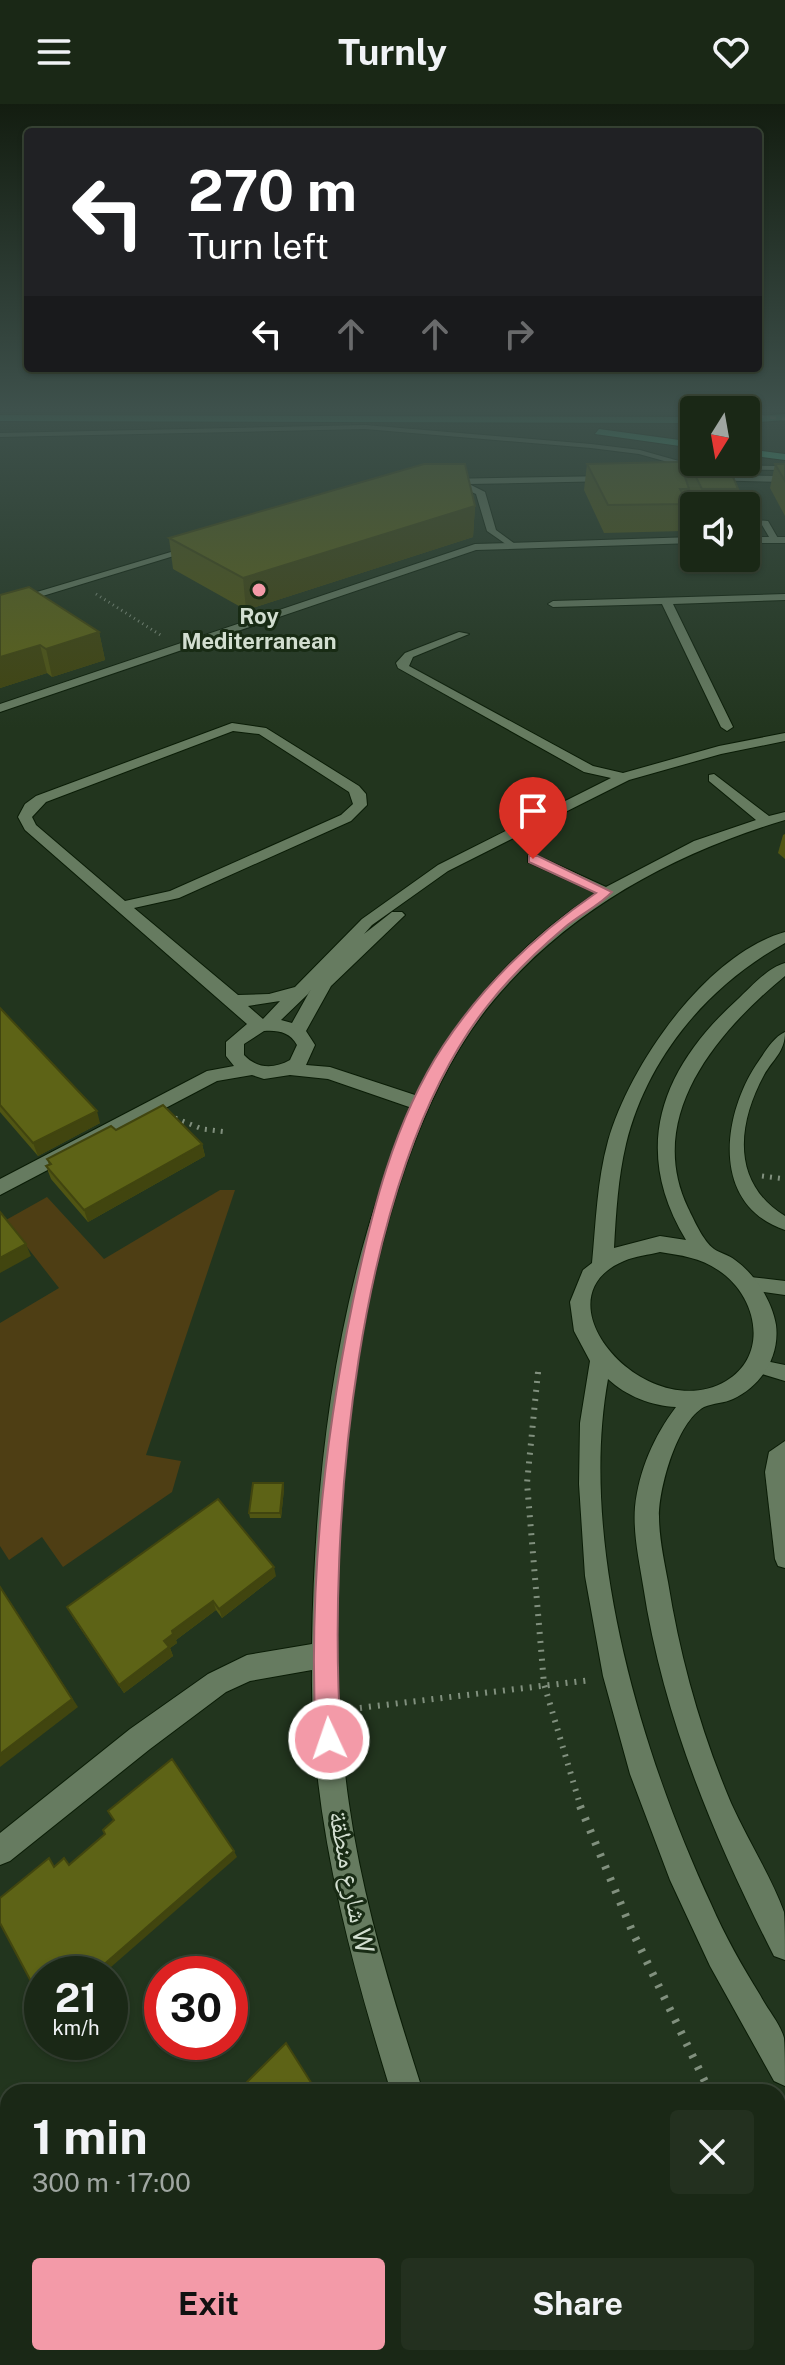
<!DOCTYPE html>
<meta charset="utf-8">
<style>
body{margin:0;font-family:"Public Sans","Noto Naskh Arabic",sans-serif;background:#23301f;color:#f1f3f6;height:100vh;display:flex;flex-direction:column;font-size:30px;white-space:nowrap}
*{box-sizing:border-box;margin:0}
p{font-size:26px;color:#9fa6a1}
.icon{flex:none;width:44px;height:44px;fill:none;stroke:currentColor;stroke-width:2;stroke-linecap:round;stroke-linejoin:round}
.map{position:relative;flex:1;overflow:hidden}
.side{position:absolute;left:0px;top:1980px;width:786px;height:282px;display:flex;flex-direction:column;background:#1a2816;border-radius:24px 24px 0 0;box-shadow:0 2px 6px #0004,0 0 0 2px #384435}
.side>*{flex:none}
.top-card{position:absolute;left:24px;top:24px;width:738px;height:244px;border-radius:8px;box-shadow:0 2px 6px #0004,0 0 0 2px #384435;background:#202124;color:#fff;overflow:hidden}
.needle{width:52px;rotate:191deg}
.buttons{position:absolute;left:680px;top:292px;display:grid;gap:16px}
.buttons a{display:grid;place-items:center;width:80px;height:80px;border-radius:8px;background:#1a2816;box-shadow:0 2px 6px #0004,0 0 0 2px #384435;font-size:40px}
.speed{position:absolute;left:24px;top:1852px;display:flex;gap:16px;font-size:40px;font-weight:700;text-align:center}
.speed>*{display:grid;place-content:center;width:104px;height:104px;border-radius:50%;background:#1a2816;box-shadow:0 2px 6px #0004,0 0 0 2px #384435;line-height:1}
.speed small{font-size:20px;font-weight:400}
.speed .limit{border:12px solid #d22;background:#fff;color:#111}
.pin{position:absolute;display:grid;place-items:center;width:68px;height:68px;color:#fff;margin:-82px -34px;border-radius:50% 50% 50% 0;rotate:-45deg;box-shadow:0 0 8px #0007}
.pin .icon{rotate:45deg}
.me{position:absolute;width:88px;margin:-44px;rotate:357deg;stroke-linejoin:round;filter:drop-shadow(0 0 6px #0008)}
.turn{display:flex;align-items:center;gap:28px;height:168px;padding:0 32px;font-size:36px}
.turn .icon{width:104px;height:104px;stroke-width:2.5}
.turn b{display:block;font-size:56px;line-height:68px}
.lanes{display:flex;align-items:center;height:76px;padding:0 32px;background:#0003;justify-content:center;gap:40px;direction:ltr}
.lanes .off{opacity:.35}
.round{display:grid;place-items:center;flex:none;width:84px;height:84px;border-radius:8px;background:#23301f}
.overview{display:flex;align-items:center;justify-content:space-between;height:136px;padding:0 32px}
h1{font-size:48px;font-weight:700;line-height:60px}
.action{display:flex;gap:16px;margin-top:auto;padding:16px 32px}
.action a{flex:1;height:92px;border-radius:8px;background:#f39aa8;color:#111;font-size:32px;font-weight:700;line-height:92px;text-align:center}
.action a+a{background:#23301f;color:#f1f3f6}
header{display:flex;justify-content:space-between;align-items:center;height:104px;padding:0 32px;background:#1a2816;font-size:36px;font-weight:700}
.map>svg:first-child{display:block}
.green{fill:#4e3e14}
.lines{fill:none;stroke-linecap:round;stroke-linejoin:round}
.service-casing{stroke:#0a1c06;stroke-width:2}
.minor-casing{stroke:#0a1c06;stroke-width:2}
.tertiary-casing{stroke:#0a1c06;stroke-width:2}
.motorway-casing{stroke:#0a1c06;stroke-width:2}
.path-far3{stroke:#81907e;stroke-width:3;stroke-dasharray:1 4;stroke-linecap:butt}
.path-far2{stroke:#81907e;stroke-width:5;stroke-dasharray:2 6;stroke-linecap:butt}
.path-far1{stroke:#81907e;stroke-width:6;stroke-dasharray:2 7;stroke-linecap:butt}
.path{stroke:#81907e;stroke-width:8;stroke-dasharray:3 10;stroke-linecap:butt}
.service{fill:#667b60;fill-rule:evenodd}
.minor{fill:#667b60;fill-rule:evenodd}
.tertiary{fill:#667b60;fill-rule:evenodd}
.motorway{fill:#43bd91;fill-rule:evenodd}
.rail{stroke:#b6c3b4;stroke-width:3;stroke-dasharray:6 6;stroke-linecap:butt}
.wall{fill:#505513}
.shaded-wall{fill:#41450f}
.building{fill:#5d6316;stroke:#41450f;stroke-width:2}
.route{fill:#f39aa8;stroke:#9e646d;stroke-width:2}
.poi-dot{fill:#f39aa8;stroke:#182b14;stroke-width:3}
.labels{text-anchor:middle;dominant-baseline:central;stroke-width:6;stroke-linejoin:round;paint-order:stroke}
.far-poi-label{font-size:22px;font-weight:bold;fill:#d2ded0;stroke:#182b14}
.street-label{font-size:26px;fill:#d2ded0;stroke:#182b14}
</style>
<header><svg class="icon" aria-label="menu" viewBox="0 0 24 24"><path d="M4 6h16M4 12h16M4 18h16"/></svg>Turnly<svg class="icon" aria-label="heart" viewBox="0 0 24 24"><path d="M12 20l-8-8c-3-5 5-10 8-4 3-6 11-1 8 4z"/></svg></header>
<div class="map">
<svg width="785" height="2261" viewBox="0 0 785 2261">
<rect width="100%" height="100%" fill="#22351e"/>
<polygon class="green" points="220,1086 235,1086 146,1351 181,1357 172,1388 63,1463 42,1433 9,1456 0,1442 0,1219 59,1184 6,1116 47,1093 104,1155"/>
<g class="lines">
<g class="service-casing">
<g id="service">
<polygon points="365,321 591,340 640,346 693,361 785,362 785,366 693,365 639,350 591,344 365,325 0,333 0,329"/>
<polygon points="679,393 686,395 694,409 694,418 690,416"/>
<polygon points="746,415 768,417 779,436 772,438 762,421 746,419"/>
<path d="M 785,928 C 785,948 773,955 764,971 C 737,1021 731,1079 785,1112 L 785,1126 C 711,1101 722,1013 756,961 C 764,950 772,934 785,928 Z"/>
<polygon points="750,1173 785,1177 785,1191 744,1185 742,1180 744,1175"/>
<polygon points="761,1256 785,1261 785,1277 755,1268 752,1263 755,1258"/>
<polygon points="785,1337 785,1464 778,1462 775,1455 765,1368 769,1348"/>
</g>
</g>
<g class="minor-casing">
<g id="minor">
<polygon points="706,371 785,372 785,378 703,376"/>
<polygon points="610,372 613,377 469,380 485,388 496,426 515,440 510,443 487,427 476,390 454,380 437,378 442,375"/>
<polygon points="191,442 200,444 0,505 0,499"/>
<polygon points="785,490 785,496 673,500 733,623 727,627 721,623 662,500 553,503 548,500 553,497"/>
<path d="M 459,528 L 469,530 L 413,553 L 409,562 L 593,662 L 623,669 L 719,642 L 785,629 L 785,637 L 721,650 L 629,676 L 448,767 L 372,821 L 364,830 L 392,808 L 402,808 L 405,811 L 331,882 L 306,927 L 315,941 L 306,961 L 330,963 L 418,992 C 455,909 520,839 596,789 L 528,758 L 528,752 L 538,752 L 606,783 L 694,737 L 756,716 L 709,677 L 709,671 L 714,670 L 769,712 L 785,708 L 785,716 C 672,750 569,806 493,897 C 347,1072 317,1482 349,1700 C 363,1799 393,1894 423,1988 L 391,1988 C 349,1851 310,1710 312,1566 L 250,1577 L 226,1588 L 150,1645 L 10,1757 L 0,1761 L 0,1729 L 130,1625 L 208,1570 L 247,1551 L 312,1540 C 315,1358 338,1172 412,1004 L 328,975 L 290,971 L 264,975 L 252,971 L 217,977 L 0,1091 L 0,1075 L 207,967 L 234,962 L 226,952 L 226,938 L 247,920 L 25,726 L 18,713 L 25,700 L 36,692 L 232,619 L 266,624 L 359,682 L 366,690 L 367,701 L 351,717 L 179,794 L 134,804 L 238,891 L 269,890 L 295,883 L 362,815 L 438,761 L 611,674 L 584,668 L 398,564 L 396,559 L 405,549 ZM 233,627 L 259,630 L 349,688 L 353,700 L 341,711 L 170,787 L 125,797 L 36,721 L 32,713 L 46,698 ZM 311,885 L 292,919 L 281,916 L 308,890 ZM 280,897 L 263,915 L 248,902 ZM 264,927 C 278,926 290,928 297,941 L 290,956 C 274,965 257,965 244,951 L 244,940 Z"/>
<polygon points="280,2254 320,2254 317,2261 277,2261"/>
<polygon points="488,2254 524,2254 527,2261 491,2261"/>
</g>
</g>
<g class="tertiary-casing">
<g id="tertiary">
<polygon points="694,433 694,439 476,446 0,608 0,600 475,440"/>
<rect x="746" y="433" width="39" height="6"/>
<path d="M 785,828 L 785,839 C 708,881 647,954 626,1040 C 618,1074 616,1109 614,1144 L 660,1132 L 686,1136 C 631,1045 661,965 737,896 C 750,884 767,864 785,859 L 785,872 C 718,927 644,1012 688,1104 C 694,1116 703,1137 714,1145 C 720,1149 729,1151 735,1156 C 755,1170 772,1197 776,1221 C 780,1253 761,1282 733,1295 C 725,1299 713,1299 704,1303 C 677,1318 659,1383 659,1412 C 659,1434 664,1456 668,1478 C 680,1554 701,1628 731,1699 C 747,1735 771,1772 784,1808 C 785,1821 785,1842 785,1856 L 774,1852 C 714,1734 663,1613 643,1481 C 639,1456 633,1429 635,1403 C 639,1366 654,1332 676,1303 C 652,1302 626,1292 608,1275 C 578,1440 642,1651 711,1800 C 725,1832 742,1862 760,1891 C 767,1905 780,1919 784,1934 C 785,1947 785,1968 785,1982 L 774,1977 L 710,1862 L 670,1776 L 630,1670 L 603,1572 L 585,1472 L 579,1380 L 580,1319 L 590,1257 L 574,1227 L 570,1198 L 583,1166 L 592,1159 C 596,1118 597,1077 608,1037 C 629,962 706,850 785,828 ZM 660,1148 C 680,1151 701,1154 718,1166 C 757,1191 770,1251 726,1277 C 647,1323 533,1195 624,1157 C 635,1152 649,1151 660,1148 Z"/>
</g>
</g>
<g class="motorway-casing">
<g id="motorway">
<polygon points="785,310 785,316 746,319 746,313"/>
<polygon points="0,311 694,313 694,319 0,317"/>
<polygon points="599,325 694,338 694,344 595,330"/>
<polygon points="746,345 785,350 785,356 746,351"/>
</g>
</g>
<polyline class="path-far3" points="96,490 162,532"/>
<g class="path-far2">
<polyline points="175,1014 202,1025 227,1028"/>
<polyline points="762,1072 785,1075"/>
<polyline points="538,1270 539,1263"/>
</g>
<g class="path-far1">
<polyline points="538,1268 527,1379 544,1580 581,1704"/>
<polyline points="351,1605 591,1576"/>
</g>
<g class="path">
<polyline points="580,1702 633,1829 710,1988"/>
<polyline points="778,2126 785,2137"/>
</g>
<use href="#service" class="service"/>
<use href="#minor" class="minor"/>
<use href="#tertiary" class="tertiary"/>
<use href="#motorway" class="motorway"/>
<polyline class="rail" points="746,311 785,315"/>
</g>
<g class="wall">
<polygon points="674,358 738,385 734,402 694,402 694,405 688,393 687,398 688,400 683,427 604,429 584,386 587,360"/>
<polygon points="775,360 785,360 785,412 770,384"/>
<polygon points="475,402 473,433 246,506 173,465 169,434"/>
<polygon points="0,491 99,528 105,556 52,573 47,569 0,584"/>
<polygon points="785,730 785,755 778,749 783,731"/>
<polygon points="0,904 100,1019 38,1052 0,1008"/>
<polygon points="116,1026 202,1040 205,1052 88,1118 51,1075 46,1062 49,1061 47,1055"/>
<polygon points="283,1379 284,1385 281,1414 250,1414 249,1409"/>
<polygon points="276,1472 222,1514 216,1506 176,1536 177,1539 170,1544 173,1552 124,1589 72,1512"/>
<polygon points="382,2254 401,2254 406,2261 377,2261"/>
</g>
<g class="shaded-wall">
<polygon points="475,402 473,433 246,506 243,474"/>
<polygon points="99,528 105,556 52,573 46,545"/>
<polygon points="40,541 47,569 0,584 0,553"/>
<polygon points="97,1007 100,1019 38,1052 33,1039"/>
<polygon points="202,1040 205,1052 88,1118 84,1106"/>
<polygon points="26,1140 31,1152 0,1169 0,1154"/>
<polygon points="283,1379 284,1385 281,1414 280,1409"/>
<polygon points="274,1463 276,1472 222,1514 219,1505"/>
<polygon points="0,1482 78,1603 0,1663"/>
<polygon points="213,1497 216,1506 176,1536 177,1539 170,1544 173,1552 124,1589 119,1581 164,1537 172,1527"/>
<polygon points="234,1747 237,1753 103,1870 93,1870"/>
<polygon points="94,2254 106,2254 109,2261 97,2261"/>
<polygon points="398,2254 401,2254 406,2261 402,2261"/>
</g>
<g class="building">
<polygon points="674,358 727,358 738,385 702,385 693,367 682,364 689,385 680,385 688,400 608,401 587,360"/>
<polygon points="424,360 465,360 475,402 243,474 169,434"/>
<polygon points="775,360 785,360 785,377"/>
<polygon points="29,483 99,528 46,545 40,541 0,553 0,491"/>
<polygon points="0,904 97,1007 33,1039 0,1001"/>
<polygon points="163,1001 202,1040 84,1106 46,1062 51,1060 47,1055 111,1022 116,1026"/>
<polygon points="0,1108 26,1140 0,1154"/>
<polygon points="253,1379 283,1379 280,1409 249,1409"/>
<polygon points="218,1395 274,1463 219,1505 213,1497 172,1527 173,1530 164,1537 169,1543 119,1581 67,1503"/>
<polygon points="0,1483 72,1595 0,1650"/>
<polygon points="172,1655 234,1747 93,1870 42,1870 42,1898 0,1819 0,1794 49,1754 54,1763 64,1754 69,1761 105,1730 103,1726 114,1716 108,1707"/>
<polygon points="286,1939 317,1988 237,1988"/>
<polygon points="8,2204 8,2254 94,2254 97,2261 0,2261 0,2211"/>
<polygon points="144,2254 186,2254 180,2261 148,2261"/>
<polygon points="387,2254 398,2254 402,2261 382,2261"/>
</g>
<linearGradient id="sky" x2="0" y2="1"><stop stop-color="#131d10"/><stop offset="0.49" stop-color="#3e514c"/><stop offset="1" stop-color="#3e514c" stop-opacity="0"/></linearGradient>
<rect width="785" height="624" fill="url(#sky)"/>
<path class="route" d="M 529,752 L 538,752 L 612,788 C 599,802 579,811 564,824 C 537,847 510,873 488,901 C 354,1070 327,1426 341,1635 L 337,1644 L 329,1648 L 320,1644 L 316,1635 C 308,1487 323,1342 353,1197 C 371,1110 394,1017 443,942 C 484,880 535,831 596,789 L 529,758 Z"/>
<circle class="poi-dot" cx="259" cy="486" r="8"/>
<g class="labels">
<g class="far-poi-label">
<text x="259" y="512">Roy<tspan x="259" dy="25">Mediterranean</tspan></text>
</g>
<g class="street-label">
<text transform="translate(352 1778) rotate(79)">شارع منطقة W</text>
</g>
</g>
</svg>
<div class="buttons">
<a><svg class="needle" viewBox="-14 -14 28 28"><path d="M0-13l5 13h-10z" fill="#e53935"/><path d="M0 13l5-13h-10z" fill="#9fa6a1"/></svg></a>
<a><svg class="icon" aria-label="sound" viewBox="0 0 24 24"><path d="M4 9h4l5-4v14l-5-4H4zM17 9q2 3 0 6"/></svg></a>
</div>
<div class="speed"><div>21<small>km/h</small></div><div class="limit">30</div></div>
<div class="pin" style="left:533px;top:755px;background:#d93025"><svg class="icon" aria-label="arrive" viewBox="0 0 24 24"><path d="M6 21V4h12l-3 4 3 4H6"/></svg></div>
<svg class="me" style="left:329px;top:1635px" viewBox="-20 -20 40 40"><circle r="17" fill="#f39aa8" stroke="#fff" stroke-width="3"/><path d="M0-11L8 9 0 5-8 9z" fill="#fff"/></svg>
<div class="top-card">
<div class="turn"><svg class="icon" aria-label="left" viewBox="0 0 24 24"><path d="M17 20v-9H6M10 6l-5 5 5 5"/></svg><div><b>270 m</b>Turn left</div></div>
<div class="lanes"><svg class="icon" aria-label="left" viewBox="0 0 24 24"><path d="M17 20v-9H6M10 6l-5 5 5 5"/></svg><svg class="icon off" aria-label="ahead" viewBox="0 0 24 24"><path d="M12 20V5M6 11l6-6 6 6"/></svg><svg class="icon off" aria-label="ahead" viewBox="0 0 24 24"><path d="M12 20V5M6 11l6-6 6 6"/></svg><svg class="icon off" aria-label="right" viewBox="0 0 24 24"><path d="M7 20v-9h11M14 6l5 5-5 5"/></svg></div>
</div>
<section class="side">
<div class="overview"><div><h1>1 min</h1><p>300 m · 17:00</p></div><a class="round"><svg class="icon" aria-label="close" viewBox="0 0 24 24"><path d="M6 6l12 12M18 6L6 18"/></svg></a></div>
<div class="action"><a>Exit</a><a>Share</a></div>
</section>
</div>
